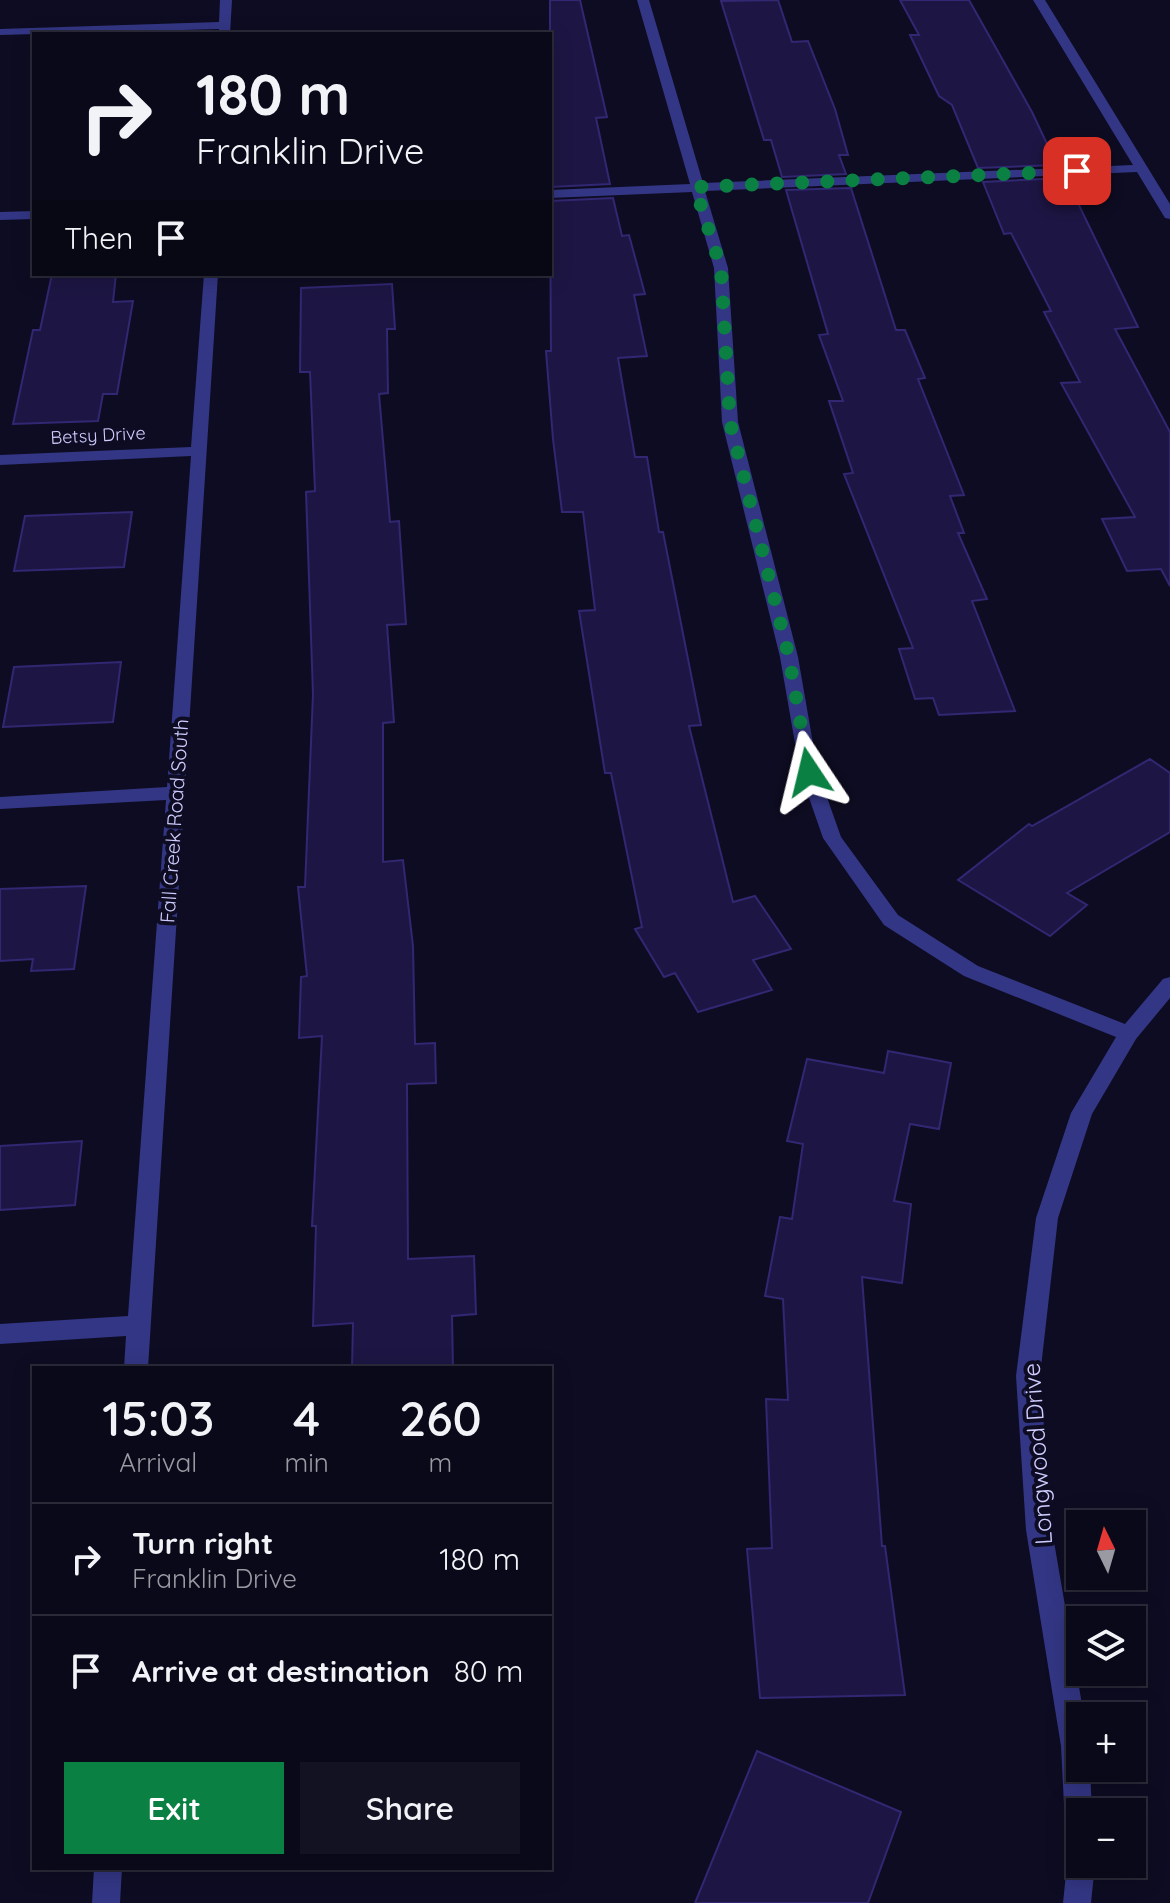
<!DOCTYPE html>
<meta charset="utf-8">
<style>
body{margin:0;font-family:Quicksand,sans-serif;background:#131223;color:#f1f3f6;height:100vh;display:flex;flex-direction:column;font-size:30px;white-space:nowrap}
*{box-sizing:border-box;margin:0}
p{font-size:26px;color:#999aa2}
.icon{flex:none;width:44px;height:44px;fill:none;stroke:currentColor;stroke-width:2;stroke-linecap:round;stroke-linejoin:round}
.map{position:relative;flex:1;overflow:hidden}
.details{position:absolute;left:32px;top:1366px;width:520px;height:504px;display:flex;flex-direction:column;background:#0a091a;border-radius:0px;box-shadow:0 4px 20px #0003,0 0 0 2px #2a2a39}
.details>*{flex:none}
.guide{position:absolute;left:32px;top:32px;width:520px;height:244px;border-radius:0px;box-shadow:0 4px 20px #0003,0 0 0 2px #2a2a39;background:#0a091a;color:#f1f3f6;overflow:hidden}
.needle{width:52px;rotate:355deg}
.buttons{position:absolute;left:1066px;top:1510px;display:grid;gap:16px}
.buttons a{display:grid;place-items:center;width:80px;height:80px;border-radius:0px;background:#0a091a;box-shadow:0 4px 20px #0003,0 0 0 2px #2a2a39;font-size:40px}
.pin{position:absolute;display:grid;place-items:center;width:68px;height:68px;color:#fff;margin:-34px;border-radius:16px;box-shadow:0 4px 12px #0006}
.me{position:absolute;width:88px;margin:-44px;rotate:350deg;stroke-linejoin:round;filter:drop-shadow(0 0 6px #0008)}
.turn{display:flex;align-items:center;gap:28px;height:168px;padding:0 32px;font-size:36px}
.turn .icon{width:104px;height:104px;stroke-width:2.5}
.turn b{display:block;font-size:56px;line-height:68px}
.then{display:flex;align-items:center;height:76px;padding:0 32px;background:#0003;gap:16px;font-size:30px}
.eta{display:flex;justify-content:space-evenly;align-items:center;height:136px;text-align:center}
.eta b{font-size:48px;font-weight:600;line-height:56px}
.action{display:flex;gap:16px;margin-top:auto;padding:16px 32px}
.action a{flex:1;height:92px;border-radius:0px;background:#0b8043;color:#fff;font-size:32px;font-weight:600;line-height:92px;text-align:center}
.action a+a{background:#131223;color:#f1f3f6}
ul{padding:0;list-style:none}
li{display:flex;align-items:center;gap:24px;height:112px;padding:0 32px;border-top:2px solid #2a2a39}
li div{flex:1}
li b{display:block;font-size:30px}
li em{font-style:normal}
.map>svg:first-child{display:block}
.building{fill:#1d1644;stroke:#312772;stroke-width:2}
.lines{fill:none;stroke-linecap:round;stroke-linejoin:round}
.street{fill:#333684;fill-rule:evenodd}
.route{stroke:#0b8043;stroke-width:14;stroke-dasharray:0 25.2}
.labels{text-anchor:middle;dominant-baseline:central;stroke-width:8;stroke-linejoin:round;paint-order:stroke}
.far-street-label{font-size:18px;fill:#cfcdff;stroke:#0e0c22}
.street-label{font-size:20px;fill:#cfcdff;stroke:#0e0c22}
.near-street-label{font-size:24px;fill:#cfcdff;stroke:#0e0c22}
</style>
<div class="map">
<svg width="1170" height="1903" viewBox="0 0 1170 1903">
<rect width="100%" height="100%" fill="#0e0c22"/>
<g class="building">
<polygon points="550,0 580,0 607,117 596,118 610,184 550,187"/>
<polygon points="778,0 792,42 808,41 835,109 848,155 839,155 846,174 782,177 771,140 764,140 721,1"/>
<polygon points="900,0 969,0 1032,112 1057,165 978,168 952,105 939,96 910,35 919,35"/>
<polygon points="1063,178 1071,197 1075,197 1138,327 1115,329 1170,432 1170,586 1161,569 1127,571 1102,519 1135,517 1061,383 1080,382 1044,312 1051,311 1011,233 1004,234 983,182"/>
<polygon points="851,188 896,330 905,330 925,378 918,379 964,495 950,496 964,533 958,533 987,599 972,601 1015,711 939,715 933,698 915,699 899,649 913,648 844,474 853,473 829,401 843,401 819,335 828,334 786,190"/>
<polygon points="613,198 622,236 629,235 645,294 634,295 647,356 618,358 635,457 647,457 659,532 663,532 701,725 689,726 733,902 755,896 791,949 753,960 772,990 698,1012 675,973 664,977 635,929 642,927 611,773 605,773 579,611 595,610 583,512 562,512 553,439 546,351 551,351 550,201"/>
<polygon points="52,274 116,274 113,302 133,301 117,394 103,394 98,421 13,424 33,330 40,330"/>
<polygon points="392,284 395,329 387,329 388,393 379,394 390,522 399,521 406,624 387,625 394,722 383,723 383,862 403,860 413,946 415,1044 435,1043 436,1083 407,1084 408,1259 474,1256 476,1314 452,1316 453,1368 352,1368 353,1323 313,1326 316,1226 312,1226 322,1036 299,1038 301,977 307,976 298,887 305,887 313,694 306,492 315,491 310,372 300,372 301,288"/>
<polygon points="132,512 124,567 14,571 25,516"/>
<polygon points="121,662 113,722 3,727 14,667"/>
<polygon points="1150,759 1170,773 1170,832 1067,893 1087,905 1050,936 958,880 1029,824 1032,826"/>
<polygon points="86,886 74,969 31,971 33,959 0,961 0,889"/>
<polygon points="888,1051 951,1063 939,1129 910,1124 894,1201 911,1204 902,1283 862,1277 882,1546 885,1546 905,1695 760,1698 747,1549 772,1548 766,1399 788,1400 783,1299 765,1296 780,1217 792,1219 803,1144 787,1141 807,1059 884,1073"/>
<polygon points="82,1141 75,1205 0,1210 0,1146"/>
<polygon points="757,1751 901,1812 868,1903 695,1903"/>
</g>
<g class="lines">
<g class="street">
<polygon points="220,0 232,0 230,34 218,34 219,29 0,35 0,29 219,22"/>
<polygon points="637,0 649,0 703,183 1133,165 1033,0 1045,0 1170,204 1170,219 1165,218 1137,172 705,191 728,268 738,422 798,657 818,772 841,837 898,915 978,966 1125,1024 1163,979 1170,977 1170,998 1136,1039 1092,1114 1058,1218 1040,1376 1052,1530 1084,1716 1080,1716 1080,1768 1090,1768 1092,1812 1080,1812 1080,1864 1095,1864 1091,1903 1063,1903 1067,1864 1072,1854 1066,1843 1061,1746 1026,1530 1016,1376 1036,1218 1071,1113 1116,1037 964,976 884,925 823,838 800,772 780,657 722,422 714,268 692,192 550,198 550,190 690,184"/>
<polygon points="34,211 34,219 0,220 0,212"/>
<polygon points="204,274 218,274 148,1368 124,1368 126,1336 0,1344 0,1324 128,1316 166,800 0,809 0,797 167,787 191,456 0,465 0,455 191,447"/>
<polygon points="94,1868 122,1868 120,1903 92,1903"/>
</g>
</g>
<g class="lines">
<polyline class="route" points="809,772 789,657 730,422 721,268 695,187 1077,171"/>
</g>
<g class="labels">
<g class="far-street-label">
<text transform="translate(98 435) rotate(-3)">Betsy Drive</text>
</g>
<g class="street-label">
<text transform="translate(174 821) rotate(-86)">Fall Creek Road South</text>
</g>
<g class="near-street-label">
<text transform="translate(1037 1454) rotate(-94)">Longwood Drive</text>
</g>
</g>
</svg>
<div class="buttons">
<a><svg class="needle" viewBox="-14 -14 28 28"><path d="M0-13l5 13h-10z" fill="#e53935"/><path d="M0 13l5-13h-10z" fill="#999aa2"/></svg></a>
<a><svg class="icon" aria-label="layers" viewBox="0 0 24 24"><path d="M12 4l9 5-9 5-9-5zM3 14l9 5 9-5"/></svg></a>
<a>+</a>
<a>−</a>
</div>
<div class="pin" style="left:1077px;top:171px;background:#d93025"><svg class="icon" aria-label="arrive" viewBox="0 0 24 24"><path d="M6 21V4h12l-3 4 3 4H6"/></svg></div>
<svg class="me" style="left:809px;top:772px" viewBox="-20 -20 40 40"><path d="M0-17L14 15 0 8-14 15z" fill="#0b8043" stroke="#fff" stroke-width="4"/></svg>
<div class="guide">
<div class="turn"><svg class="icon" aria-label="right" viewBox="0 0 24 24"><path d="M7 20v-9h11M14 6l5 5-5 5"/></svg><div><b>180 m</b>Franklin Drive</div></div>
<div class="then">Then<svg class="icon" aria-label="arrive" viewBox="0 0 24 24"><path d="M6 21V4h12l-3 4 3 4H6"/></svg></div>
</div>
<section class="details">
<div class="eta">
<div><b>15:03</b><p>Arrival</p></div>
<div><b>4</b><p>min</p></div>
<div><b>260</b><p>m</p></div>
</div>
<ul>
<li><svg class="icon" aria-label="right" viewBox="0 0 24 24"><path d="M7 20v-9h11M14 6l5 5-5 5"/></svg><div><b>Turn right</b><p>Franklin Drive</p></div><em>180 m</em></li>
<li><svg class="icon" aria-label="arrive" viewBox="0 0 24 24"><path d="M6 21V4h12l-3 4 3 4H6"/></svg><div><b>Arrive at destination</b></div><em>80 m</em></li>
</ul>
<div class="action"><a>Exit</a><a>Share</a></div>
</section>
</div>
